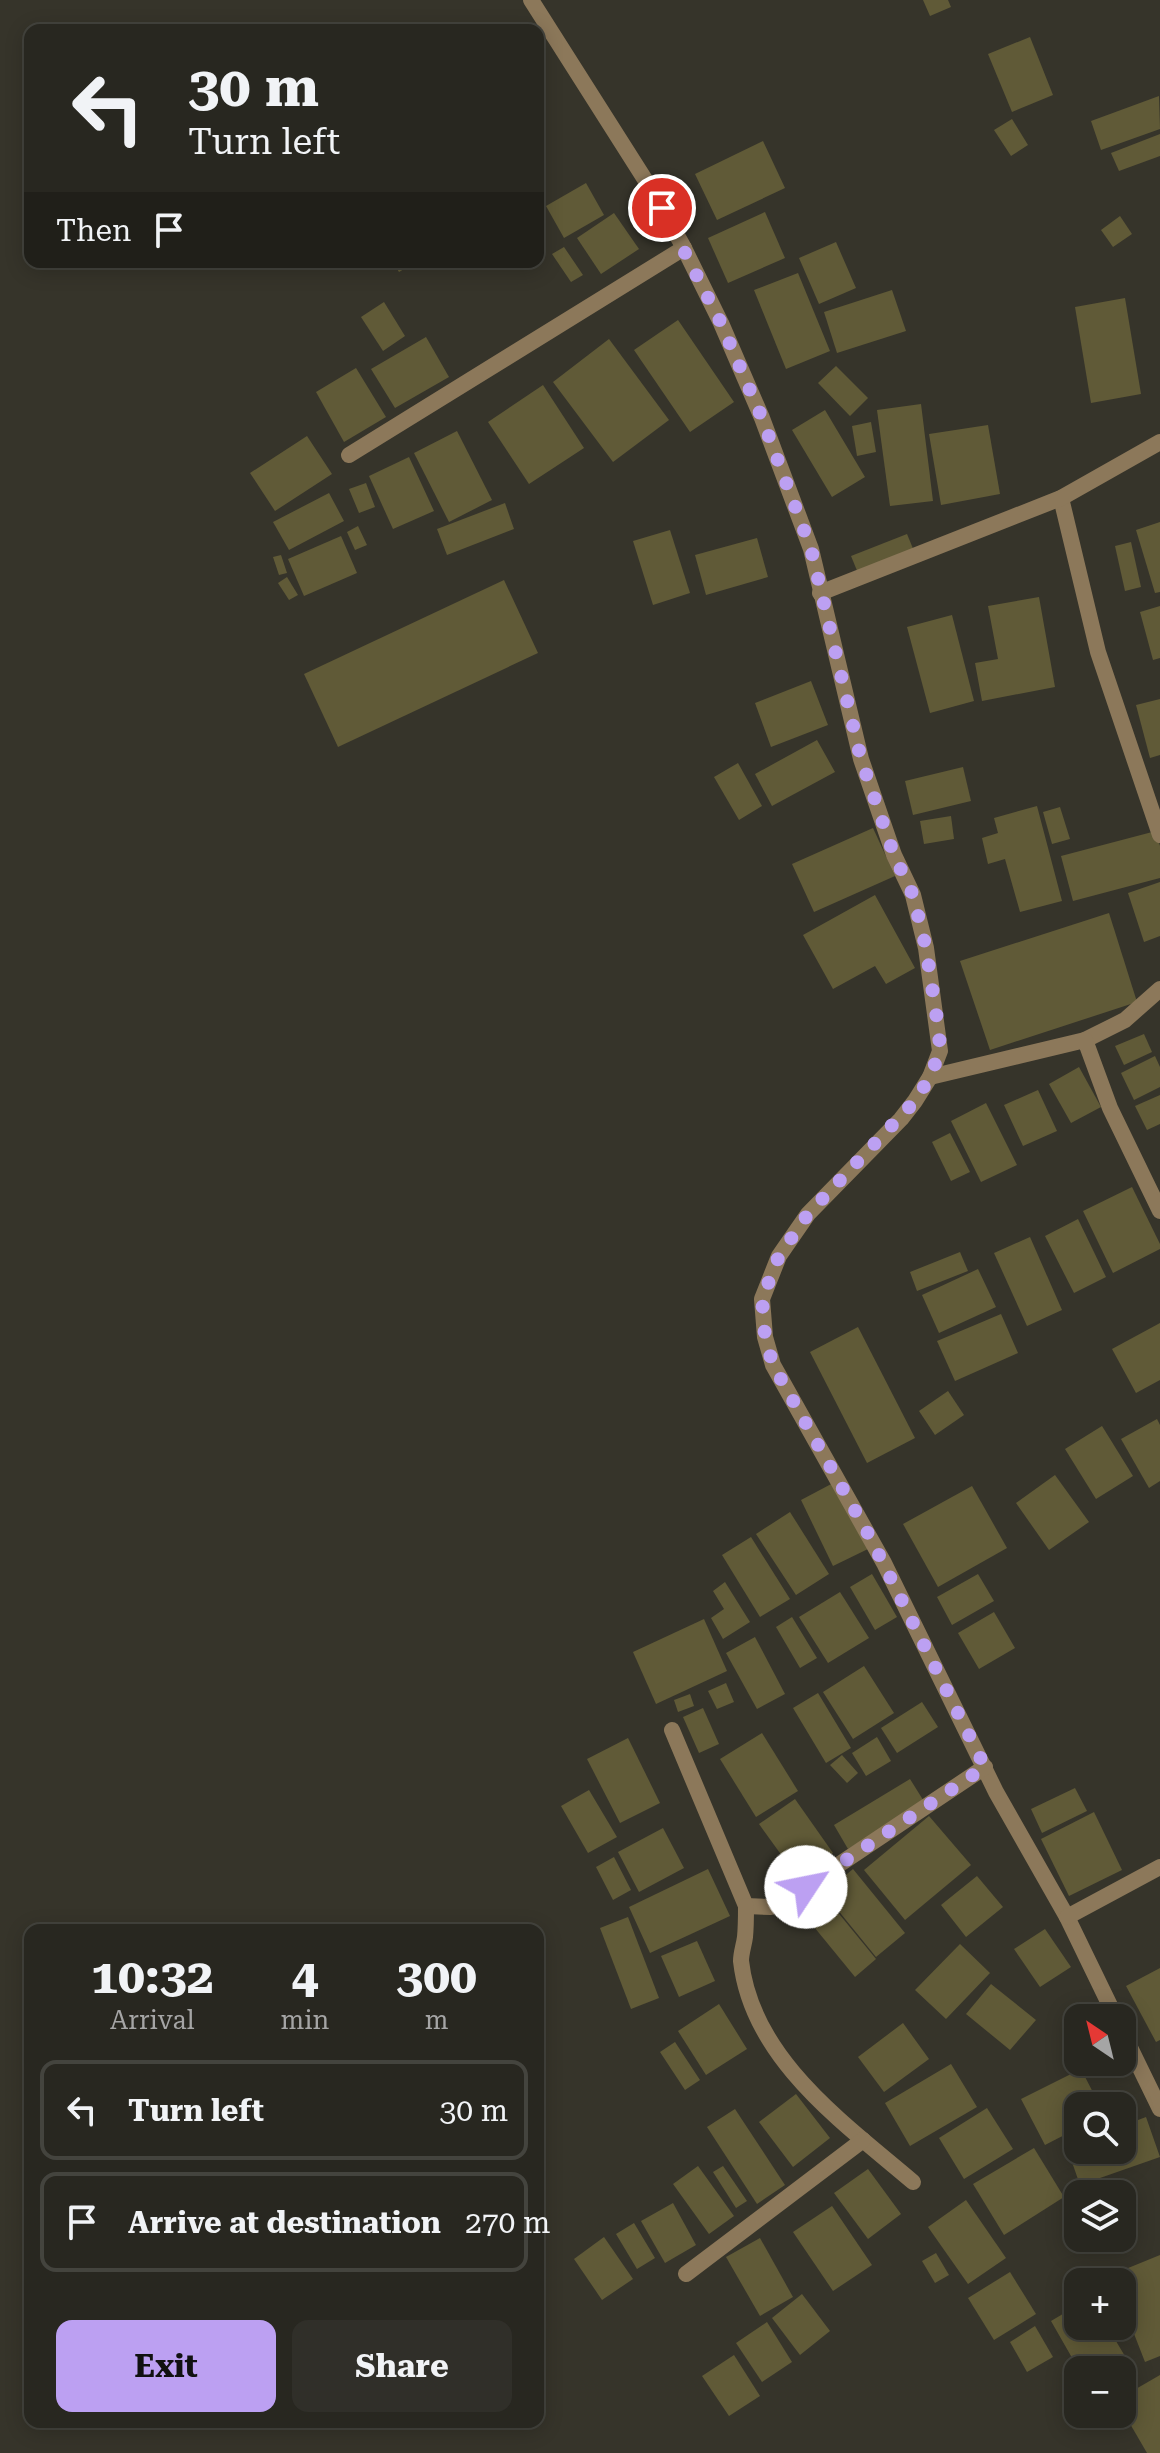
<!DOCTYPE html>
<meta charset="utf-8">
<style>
body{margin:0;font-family:"Roboto Serif",serif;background:#302f29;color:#f1f3f6;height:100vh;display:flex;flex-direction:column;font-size:30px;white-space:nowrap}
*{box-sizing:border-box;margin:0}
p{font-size:26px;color:#a5a5a5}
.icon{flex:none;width:44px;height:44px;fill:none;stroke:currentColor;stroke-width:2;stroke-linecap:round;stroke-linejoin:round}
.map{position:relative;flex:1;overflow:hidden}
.side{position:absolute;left:24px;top:1924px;width:520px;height:504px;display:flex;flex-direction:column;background:#282720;border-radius:16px;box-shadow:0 4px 20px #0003,0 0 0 2px #44443e}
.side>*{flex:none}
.hud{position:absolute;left:24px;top:24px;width:520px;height:244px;border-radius:16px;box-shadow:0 4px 20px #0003,0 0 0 2px #44443e;background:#282720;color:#f1f3f6;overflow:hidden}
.needle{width:52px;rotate:325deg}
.fabs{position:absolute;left:1064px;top:2004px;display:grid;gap:16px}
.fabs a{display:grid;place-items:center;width:72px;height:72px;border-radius:16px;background:#282720;box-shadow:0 4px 20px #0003,0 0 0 2px #44443e;font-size:40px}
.pin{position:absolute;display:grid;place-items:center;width:68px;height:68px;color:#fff;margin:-34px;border:4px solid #fff;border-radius:50%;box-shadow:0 2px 8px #0007}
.me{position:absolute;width:88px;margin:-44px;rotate:56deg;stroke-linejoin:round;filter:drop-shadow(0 0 6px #0008)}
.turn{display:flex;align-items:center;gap:28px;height:168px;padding:0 32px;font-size:36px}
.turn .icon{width:104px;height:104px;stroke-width:2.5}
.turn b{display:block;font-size:56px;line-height:68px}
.then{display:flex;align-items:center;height:76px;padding:0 32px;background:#0003;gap:16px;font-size:30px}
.eta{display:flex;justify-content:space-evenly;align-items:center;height:136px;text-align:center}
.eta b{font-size:48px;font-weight:700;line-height:56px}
.primary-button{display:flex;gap:16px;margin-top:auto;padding:16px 32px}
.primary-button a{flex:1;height:92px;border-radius:16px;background:#bca0f2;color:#111;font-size:32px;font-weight:700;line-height:92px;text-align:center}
.primary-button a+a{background:#302f29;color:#f1f3f6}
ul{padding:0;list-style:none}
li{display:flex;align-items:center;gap:24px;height:100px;margin:0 16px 12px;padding:0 16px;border:4px solid #44443e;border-radius:16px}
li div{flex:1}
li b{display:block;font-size:30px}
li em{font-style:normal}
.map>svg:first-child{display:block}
.building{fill:#605a37}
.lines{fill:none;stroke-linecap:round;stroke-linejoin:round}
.street{stroke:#8c785a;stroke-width:16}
.route{stroke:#bca0f2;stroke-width:14;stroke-dasharray:0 25.2}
</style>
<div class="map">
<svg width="1160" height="2453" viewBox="0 0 1160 2453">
<rect width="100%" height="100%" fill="#36342a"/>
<g class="building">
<polygon points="923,0 948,0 951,7 930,16"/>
<polygon points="1030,37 1053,95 1012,112 988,54"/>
<polygon points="1159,96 1160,129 1101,150 1091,121"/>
<polygon points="1012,119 1028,145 1011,156 994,130"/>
<polygon points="1160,134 1160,156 1119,171 1111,153"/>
<polygon points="763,141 785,188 717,220 695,174"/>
<polygon points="586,183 604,215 564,238 546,206"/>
<polygon points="765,212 785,258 728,283 708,238"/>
<polygon points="614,213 639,249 601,274 577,238"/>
<polygon points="1120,216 1132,234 1113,247 1101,230"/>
<polygon points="836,242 856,288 819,304 799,258"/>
<polygon points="564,247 583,275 571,282 552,254"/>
<polygon points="393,262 416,262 399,272"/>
<polygon points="798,273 830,351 786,369 754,290"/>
<polygon points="892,290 906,331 837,353 824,312"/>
<polygon points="1125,298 1141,394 1091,403 1075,307"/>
<polygon points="384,302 405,336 383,351 361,317"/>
<polygon points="678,320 734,402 690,432 634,350"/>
<polygon points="426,337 449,377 395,408 371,369"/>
<polygon points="609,339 669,420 613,462 553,382"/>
<polygon points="836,366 868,398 850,416 818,383"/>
<polygon points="356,368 386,417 344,442 316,392"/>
<polygon points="543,385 584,448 529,484 488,422"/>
<polygon points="921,404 933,501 890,506 877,410"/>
<polygon points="825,410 865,477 832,497 792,430"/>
<polygon points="871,422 876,452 857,456 852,426"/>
<polygon points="988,425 1000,494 941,505 929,434"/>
<polygon points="457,431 492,500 449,522 414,453"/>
<polygon points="307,436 332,474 275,511 250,473"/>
<polygon points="409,457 434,511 393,529 369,476"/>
<polygon points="366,483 375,507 359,513 349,489"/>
<polygon points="329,493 344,521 289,550 273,522"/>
<polygon points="505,503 514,529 447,555 437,529"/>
<polygon points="1160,522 1160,592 1155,593 1136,530"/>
<polygon points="358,526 367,545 355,550 347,532"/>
<polygon points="670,530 690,593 653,605 633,541"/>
<polygon points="907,534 914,551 858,573 851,556"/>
<polygon points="341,536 357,573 304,596 288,559"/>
<polygon points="757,538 768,577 706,595 695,555"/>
<polygon points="1131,542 1141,587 1125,591 1115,546"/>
<polygon points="281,555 287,573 279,575 273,557"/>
<polygon points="287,577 298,595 289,600 278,583"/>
<polygon points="504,580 538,653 338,747 304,674"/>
<polygon points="1039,597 1055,687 982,701 975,663 998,659 988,606"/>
<polygon points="1160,606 1160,658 1153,660 1140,612"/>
<polygon points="952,615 974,701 930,713 907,627"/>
<polygon points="811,681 828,725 771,747 755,703"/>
<polygon points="1160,699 1160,755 1150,758 1136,705"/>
<polygon points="817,740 835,772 772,806 755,774"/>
<polygon points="738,763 762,806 739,820 714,777"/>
<polygon points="963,767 971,801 913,815 905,781"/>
<polygon points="1037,806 1062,901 1020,912 1005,859 988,864 982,838 998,833 994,818"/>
<polygon points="1060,807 1070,839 1052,844 1043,812"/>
<polygon points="951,816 954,839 924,844 920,821"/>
<polygon points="873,828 895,876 814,912 792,864"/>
<polygon points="1156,831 1160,846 1160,878 1073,901 1061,856"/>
<polygon points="1160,882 1160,936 1144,942 1128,893"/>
<polygon points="875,895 915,968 886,984 875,966 833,989 803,935"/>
<polygon points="1109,913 1137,1002 990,1050 960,961"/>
<polygon points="1144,1034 1152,1052 1124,1065 1115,1046"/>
<polygon points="1155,1056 1160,1067 1160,1087 1134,1100 1121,1073"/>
<polygon points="1079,1067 1101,1107 1071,1123 1049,1084"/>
<polygon points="1038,1090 1057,1131 1023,1146 1004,1105"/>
<polygon points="1160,1095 1160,1124 1147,1130 1135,1106"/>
<polygon points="986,1103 1017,1165 981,1182 951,1121"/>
<polygon points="950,1133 970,1172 951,1181 932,1142"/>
<polygon points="1132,1187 1160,1244 1160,1249 1113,1273 1083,1211"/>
<polygon points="1078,1219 1106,1277 1074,1293 1045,1236"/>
<polygon points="1030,1237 1062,1310 1027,1326 994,1253"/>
<polygon points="960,1252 968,1271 917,1291 910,1272"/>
<polygon points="978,1269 996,1307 939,1333 922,1295"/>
<polygon points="1001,1314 1018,1353 955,1381 937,1341"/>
<polygon points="1160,1323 1160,1380 1136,1393 1112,1349"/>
<polygon points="858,1327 915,1438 867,1463 810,1352"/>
<polygon points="948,1391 964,1415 935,1435 919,1411"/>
<polygon points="1157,1419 1160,1425 1160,1481 1149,1488 1121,1439"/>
<polygon points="1102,1426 1133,1476 1096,1499 1065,1449"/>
<polygon points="1055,1475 1089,1522 1049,1550 1016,1503"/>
<polygon points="835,1482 868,1549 833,1566 801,1500"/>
<polygon points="972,1486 1007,1548 938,1587 903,1524"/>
<polygon points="790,1512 829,1574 796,1595 756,1534"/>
<polygon points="751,1537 790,1599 760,1617 722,1555"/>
<polygon points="872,1574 897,1617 875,1630 850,1587"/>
<polygon points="978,1574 994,1601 952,1625 937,1597"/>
<polygon points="725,1582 750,1622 723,1639 711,1618 724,1609 713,1591"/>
<polygon points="840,1592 869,1638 828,1663 799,1617"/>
<polygon points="994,1612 1015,1648 979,1669 958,1633"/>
<polygon points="792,1617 817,1658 800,1668 776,1627"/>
<polygon points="704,1619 727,1671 656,1704 633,1652"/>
<polygon points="755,1637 785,1694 757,1709 726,1653"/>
<polygon points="864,1666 894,1713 853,1739 823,1692"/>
<polygon points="726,1683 734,1702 717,1709 708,1691"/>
<polygon points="818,1693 851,1748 826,1763 793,1708"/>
<polygon points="690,1694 694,1706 678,1712 674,1700"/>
<polygon points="922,1702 938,1727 897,1753 881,1728"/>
<polygon points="703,1708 719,1744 699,1753 683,1717"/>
<polygon points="762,1733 798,1791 756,1817 720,1759"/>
<polygon points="877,1737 891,1761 866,1776 852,1753"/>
<polygon points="628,1738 660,1803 620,1823 587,1759"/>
<polygon points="842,1755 858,1773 847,1783 830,1765"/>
<polygon points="910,1779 925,1803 848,1849 834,1825"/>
<polygon points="1075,1788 1087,1811 1042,1833 1031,1809"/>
<polygon points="589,1790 617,1837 588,1853 561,1806"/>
<polygon points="795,1799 833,1853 798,1878 759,1824"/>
<polygon points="1094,1812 1122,1870 1069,1896 1041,1839"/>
<polygon points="929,1816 971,1865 905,1920 864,1870"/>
<polygon points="663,1828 684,1868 639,1892 618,1852"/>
<polygon points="614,1857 631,1890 613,1900 596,1867"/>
<polygon points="708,1869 730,1916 650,1953 629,1907"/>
<polygon points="853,1869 905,1933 876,1957 824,1893"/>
<polygon points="977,1876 1003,1907 966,1937 941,1905"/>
<polygon points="831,1904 876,1959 855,1977 810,1922"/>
<polygon points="628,1917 659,1998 631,2009 600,1928"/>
<polygon points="1045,1929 1071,1967 1040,1987 1014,1949"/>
<polygon points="697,1941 715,1981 679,1997 661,1956"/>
<polygon points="960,1944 990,1973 946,2019 915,1990"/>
<polygon points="1160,1968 1160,2040 1156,2042 1126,1986"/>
<polygon points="991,1984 1036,2020 1010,2050 966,2014"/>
<polygon points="719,2004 747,2049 706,2075 678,2031"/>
<polygon points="903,2023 929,2059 884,2092 858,2057"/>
<polygon points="675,2042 700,2080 685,2090 660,2052"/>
<polygon points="951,2064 977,2107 910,2146 885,2103"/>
<polygon points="1081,2069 1100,2106 1078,2106 1078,2128 1045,2145 1021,2099"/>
<polygon points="796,2094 830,2138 793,2167 759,2122"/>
<polygon points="987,2108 1013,2149 964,2179 939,2138"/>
<polygon points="735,2109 785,2185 757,2204 707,2127"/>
<polygon points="1146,2117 1160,2157 1080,2185 1066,2145 1078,2141 1078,2150 1122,2150 1122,2126"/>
<polygon points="1034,2148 1064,2197 1004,2235 973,2184"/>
<polygon points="698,2166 734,2216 709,2234 673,2184"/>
<polygon points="723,2166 747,2201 736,2208 713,2172"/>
<polygon points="868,2169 901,2214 868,2239 834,2193"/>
<polygon points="966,2200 1006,2258 968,2284 928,2227"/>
<polygon points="673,2203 696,2245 665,2263 641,2221"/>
<polygon points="832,2206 872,2265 833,2291 793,2232"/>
<polygon points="634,2223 655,2258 637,2269 616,2234"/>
<polygon points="604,2237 633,2279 602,2300 574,2259"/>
<polygon points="760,2238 793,2297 760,2316 726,2257"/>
<polygon points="936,2253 949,2275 935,2283 922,2261"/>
<polygon points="1160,2255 1160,2356 1145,2362 1122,2303 1122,2282 1114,2282 1111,2275"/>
<polygon points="1010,2272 1036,2314 994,2340 968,2298"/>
<polygon points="802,2294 830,2331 800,2355 772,2318"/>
<polygon points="1078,2305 1078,2326 1107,2326 1138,2378 1122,2388 1122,2370 1079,2370 1051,2321"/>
<polygon points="767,2322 792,2362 762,2382 736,2343"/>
<polygon points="1035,2326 1053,2357 1027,2372 1010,2342"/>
<polygon points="734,2355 760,2396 729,2416 702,2376"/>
<polygon points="1160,2375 1160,2453 1147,2453 1122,2410 1122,2397"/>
</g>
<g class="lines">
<g class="street">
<polyline points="531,0 651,189 684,248 721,323 762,418 811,549 861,759 894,855 913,895 926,948 940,1051 930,1077 915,1101 901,1119 808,1214 779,1256 762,1299 765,1337 773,1365 884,1563 996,1792 1067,1917 1116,2018"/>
<polyline points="349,455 684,248"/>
<polyline points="1061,498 1098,652 1160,835"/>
<polyline points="820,593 1061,498 1160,442"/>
<polyline points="1085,1040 1125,1020 1160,989"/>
<polyline points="930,1077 1085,1040 1110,1108 1160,1211"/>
<polyline points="672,1730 746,1906 771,1907 780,1904 985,1767"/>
<path d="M 746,1906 C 746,1916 746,1927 745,1937 C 744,1945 741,1953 741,1961 C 752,2059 844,2123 913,2182"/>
<polyline points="1067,1917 1160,1867"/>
<polyline points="1122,2031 1160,2109"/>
<polyline points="686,2274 863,2140"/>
</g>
</g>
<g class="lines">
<polyline class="route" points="662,208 721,323 762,418 811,549 861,759 894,855 913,895 926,948 939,1032 940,1051 930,1077 915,1101 808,1214 779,1256 762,1299 765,1337 773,1365 870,1537 985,1767 806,1887"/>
</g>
</svg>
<div class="fabs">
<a><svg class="needle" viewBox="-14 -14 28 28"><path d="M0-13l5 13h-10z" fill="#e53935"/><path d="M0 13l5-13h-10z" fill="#a5a5a5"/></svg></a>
<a><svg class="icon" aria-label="search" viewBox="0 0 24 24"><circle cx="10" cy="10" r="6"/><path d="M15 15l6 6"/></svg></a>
<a><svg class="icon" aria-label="layers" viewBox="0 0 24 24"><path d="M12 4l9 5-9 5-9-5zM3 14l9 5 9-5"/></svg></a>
<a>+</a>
<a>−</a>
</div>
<div class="pin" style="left:662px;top:208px;background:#d93025"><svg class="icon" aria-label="arrive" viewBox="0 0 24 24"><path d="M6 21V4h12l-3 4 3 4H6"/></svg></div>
<svg class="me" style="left:806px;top:1887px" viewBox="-20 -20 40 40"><circle r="19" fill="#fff"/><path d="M0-13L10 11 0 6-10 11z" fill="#bca0f2"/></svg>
<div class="hud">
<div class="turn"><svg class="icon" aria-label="left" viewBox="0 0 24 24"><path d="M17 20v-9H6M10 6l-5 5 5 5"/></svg><div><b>30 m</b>Turn left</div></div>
<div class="then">Then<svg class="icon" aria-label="arrive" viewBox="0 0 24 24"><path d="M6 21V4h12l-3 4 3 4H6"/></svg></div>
</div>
<section class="side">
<div class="eta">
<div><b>10:32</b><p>Arrival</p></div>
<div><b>4</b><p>min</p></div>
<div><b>300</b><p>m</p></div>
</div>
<ul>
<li><svg class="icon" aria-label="left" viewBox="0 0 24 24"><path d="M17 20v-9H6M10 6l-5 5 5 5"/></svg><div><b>Turn left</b></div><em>30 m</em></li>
<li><svg class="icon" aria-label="arrive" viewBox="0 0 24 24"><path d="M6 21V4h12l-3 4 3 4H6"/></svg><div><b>Arrive at destination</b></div><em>270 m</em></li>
</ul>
<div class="primary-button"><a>Exit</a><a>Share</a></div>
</section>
</div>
